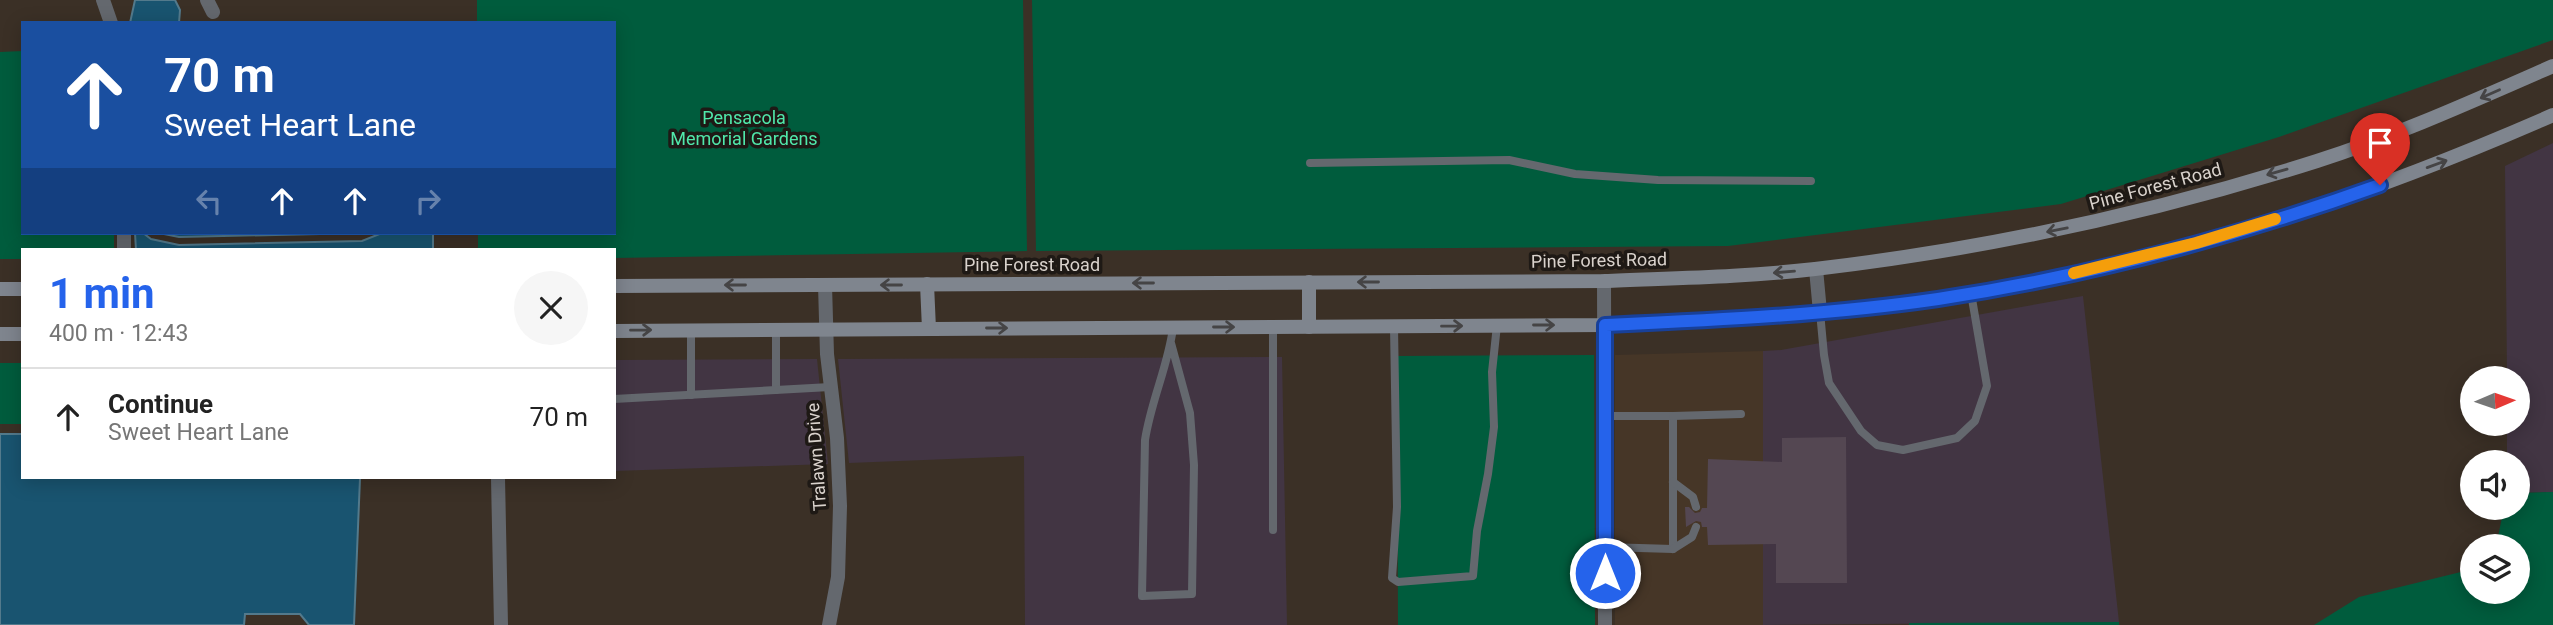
<!DOCTYPE html>
<meta charset="utf-8">
<style>
body{margin:0;font-family:Roboto,sans-serif;background:#f6f6f6;color:#222;height:100vh;display:flex;flex-direction:column;font-size:26px;white-space:nowrap}
*{box-sizing:border-box;margin:0}
p{font-size:23px;color:#767676}
.icon{flex:none;width:38px;height:38px;fill:none;stroke:currentColor;stroke-width:2;stroke-linecap:round;stroke-linejoin:round}
.map{position:relative;flex:1;overflow:hidden}
.drawer{position:absolute;left:21px;top:248px;width:595px;height:231px;display:flex;flex-direction:column;background:#fff;border-radius:0px;box-shadow:0 4px 18px #0003}
.drawer>*{flex:none}
.guide{position:absolute;left:21px;top:21px;width:595px;height:214px;border-radius:0px;box-shadow:0 4px 18px #0003;background:#1a4fa0;color:#fff;overflow:hidden}
.needle{width:46px;rotate:88deg}
.tools{position:absolute;left:2460px;top:366px;display:grid;gap:14px}
.tools a{display:grid;place-items:center;width:70px;height:70px;border-radius:50%;background:#fff;box-shadow:0 4px 18px #0003;font-size:35px}
.pin{position:absolute;display:grid;place-items:center;width:60px;height:60px;color:#fff;margin:-72px -30px;border-radius:50% 50% 50% 0;rotate:-45deg;box-shadow:0 0 7px #0007}
.pin .icon{rotate:45deg}
.me{position:absolute;width:77px;margin:-38px;rotate:0deg;stroke-linejoin:round;filter:drop-shadow(0 0 5px #0008)}
.turn{display:flex;align-items:center;gap:24px;height:147px;padding:0 28px;font-size:32px}
.turn .icon{width:91px;height:91px;stroke-width:2.5}
.turn b{display:block;font-size:49px;line-height:60px}
.lanes{display:flex;align-items:center;height:66px;padding:0 28px;background:#0003;justify-content:center;gap:35px;direction:ltr}
.lanes .off{opacity:.35}
.round{display:grid;place-items:center;flex:none;width:74px;height:74px;border-radius:37px;background:#f6f6f6}
.headline{display:flex;align-items:center;justify-content:space-between;height:119px;padding:0 28px}
h1{font-size:42px;font-weight:700;line-height:52px;color:#2563eb}
ul{padding:0;list-style:none}
li{display:flex;align-items:center;gap:21px;height:98px;padding:0 28px;border-top:2px solid #e0e0e0}
li div{flex:1}
li b{display:block;font-size:26px}
li em{font-style:normal}
.map>svg:first-child{display:block}
.commercial{fill:#423543}
.built{fill:#463627}
.green{fill:#005c3d}
.water{fill:#195470;stroke:#537a8c;stroke-width:2}
.building{fill:#544752}
.lines{fill:none;stroke-linecap:round;stroke-linejoin:round}
.service{stroke:#64686e;stroke-width:8}
.minor{stroke:#64686e;stroke-width:14}
.secondary{stroke:#7f858e;stroke-width:14}
.oneway{stroke:#454445}
.route-casing{stroke:#184099;stroke-width:18}
.route{stroke:#2563eb;stroke-width:12}
.slow{stroke:#f59e0b;stroke-width:12}
.labels{text-anchor:middle;dominant-baseline:central;stroke-width:7;stroke-linejoin:round;paint-order:stroke}
.park-label{font-size:18px;fill:#50e8aa;stroke:#1e1915}
.street-label{font-size:18px;fill:#d9d2cc;stroke:#1e1915}
</style>
<div class="map">
<svg width="2553" height="625" viewBox="0 0 2553 625">
<rect width="100%" height="100%" fill="#3b3026"/>
<g class="commercial">
<polygon points="2553,143 2553,492 2518,493 2518,462 2507,462 2507,424 2518,424 2518,378 2507,378 2505,166"/>
<polygon points="2083,296 2119,622 1763,625 1763,351 1781,350"/>
<polygon points="1282,357 1287,625 1025,625 1024,456 849,463 838,359"/>
<polygon points="817,359 828,464 614,471 614,360"/>
</g>
<polygon class="built" points="1763,351 1763,625 1615,625 1615,355"/>
<g class="green">
<polygon points="477,0 1023,0 1027,251 614,258 614,250 478,250 478,233 614,233 614,23 477,23"/>
<polygon points="1032,0 2553,0 2553,40 2279,137 2061,204 1728,246 1036,251"/>
<polygon points="23,51 23,233 114,233 114,250 23,250 23,259 0,259 0,52"/>
<polygon points="1594,355 1595,625 1398,625 1397,356"/>
<rect x="0" y="363" width="23" height="61"/>
<polygon points="2553,492 2553,625 2314,625 2359,597 2473,569 2473,592 2518,592 2518,546 2496,546 2504,508 2518,508 2518,493"/>
<polygon points="2119,622 2119,625 1909,625 1909,623"/>
</g>
<g class="water">
<polygon points="135,0 175,0 180,10 179,23 130,23"/>
<polygon points="135,233 143,233 151,239 179,245 362,241 382,233 433,233 433,250 136,250"/>
<polygon points="159,233 364,233 179,237"/>
<polygon points="0,434 23,434 23,478 360,478 354,625 309,625 300,614 245,614 244,625 0,625"/>
</g>
<polygon class="building" points="1846,437 1847,583 1776,583 1776,544 1708,545 1707,527 1702,527 1701,522 1696,521 1686,527 1685,507 1689,507 1695,513 1700,512 1702,508 1707,508 1708,459 1782,462 1782,438"/>
<g class="lines">
<g class="service">
<polyline points="1310,163 1509,160 1575,174 1658,180 1811,181"/>
<polyline points="1820,312 1824,355 1829,383 1861,431 1877,445 1903,450 1957,438 1975,421 1987,386 1971,293"/>
<polyline points="1273,327 1273,530"/>
<polyline points="1394,327 1397,507 1392,578 1398,582 1473,576 1477,531 1488,474 1494,427 1492,372 1497,325"/>
<polyline points="776,329 776,390"/>
<polyline points="691,330 691,395"/>
<path d="M 1171,343 L 1190,413 L 1194,465 L 1192,594 L 1142,596 L 1145,440 C 1151,401 1168,366 1173,328"/>
<polyline points="614,399 830,387"/>
<polyline points="1604,416 1673,416 1673,549 1605,547"/>
<polyline points="1673,416 1741,414"/>
<polyline points="1673,482 1693,497 1696,507"/>
<polyline points="1673,549 1692,537 1696,527"/>
</g>
<g class="minor">
<polyline points="103,0 111,23"/>
<polyline points="207,0 213,12"/>
<polyline points="124,233 124,250"/>
<polyline points="1816,269 1820,312"/>
<polyline points="1604,281 1605,625"/>
<polyline points="825,285 827,354 837,438 840,506 838,577 829,625"/>
<polyline points="498,478 501,625"/>
</g>
<g class="secondary">
<polyline points="1309,282 1309,327"/>
<polyline points="927,284 929,329"/>
<path d="M 614,286 L 1604,281 C 1674,278 1745,277 1815,269 C 1986,249 2153,213 2317,161 C 2398,135 2475,100 2553,66"/>
<polyline points="0,289 23,289"/>
<path d="M 614,331 L 1605,325 C 1715,320 1826,314 1937,299 C 2146,271 2359,200 2553,115"/>
<polyline points="0,334 23,334"/>
</g>
</g>
<defs><path id="oneway-shaft" d="M-6 0H5M1.5-3L5.5 0L1.5 3" fill="none" stroke-width="1.6" stroke-linecap="round" stroke-linejoin="round" transform="scale(1.75)"/></defs>
<g class="oneway">
<use href="#oneway-shaft" transform="translate(2490 94) rotate(156)"/>
<use href="#oneway-shaft" transform="translate(2437 164) rotate(-20)"/>
<use href="#oneway-shaft" transform="translate(2277 172) rotate(164)"/>
<use href="#oneway-shaft" transform="translate(2057 230) rotate(169)"/>
<use href="#oneway-shaft" transform="translate(1784 272) rotate(175)"/>
<use href="#oneway-shaft" transform="translate(1368 282) rotate(180)"/>
<use href="#oneway-shaft" transform="translate(1143 283) rotate(180)"/>
<use href="#oneway-shaft" transform="translate(735 285) rotate(180)"/>
<use href="#oneway-shaft" transform="translate(891 285) rotate(180)"/>
<use href="#oneway-shaft" transform="translate(1544 325)"/>
<use href="#oneway-shaft" transform="translate(1452 326) rotate(-1)"/>
<use href="#oneway-shaft" transform="translate(1224 327)"/>
<use href="#oneway-shaft" transform="translate(997 328)"/>
<use href="#oneway-shaft" transform="translate(641 330) rotate(-1)"/>
</g>
<g class="lines">
<g class="route-casing">
<path id="route" d="M 1605,573 L 1605,325 C 1716,320 1828,315 1938,299 C 2089,276 2238,236 2380,185"/>
</g>
<use href="#route" class="route"/>
<polyline class="slow" points="2074,273 2196,243 2275,219"/>
</g>
<g class="labels">
<g class="park-label">
<text x="744" y="117">Pensacola<tspan x="744" dy="21">Memorial Gardens</tspan></text>
</g>
<g class="street-label">
<text transform="translate(2155 186) rotate(-15)">Pine Forest Road</text>
<text transform="translate(1599 260) rotate(-1)">Pine Forest Road</text>
<text x="1032" y="264">Pine Forest Road</text>
<text transform="translate(816 457) rotate(-94)">Tralawn Drive</text>
</g>
</g>
</svg>
<div class="tools">
<a><svg class="needle" viewBox="-14 -14 28 28"><path d="M0-13l5 13h-10z" fill="#e53935"/><path d="M0 13l5-13h-10z" fill="#767676"/></svg></a>
<a><svg class="icon" aria-label="sound" viewBox="0 0 24 24"><path d="M4 9h4l5-4v14l-5-4H4zM17 9q2 3 0 6"/></svg></a>
<a><svg class="icon" aria-label="layers" viewBox="0 0 24 24"><path d="M12 4l9 5-9 5-9-5zM3 14l9 5 9-5"/></svg></a>
</div>
<div class="pin" style="left:2380px;top:185px;background:#d93025"><svg class="icon" aria-label="arrive" viewBox="0 0 24 24"><path d="M6 21V4h12l-3 4 3 4H6"/></svg></div>
<svg class="me" style="left:1605px;top:573px" viewBox="-20 -20 40 40"><circle r="17" fill="#2563eb" stroke="#fff" stroke-width="3"/><path d="M0-11L8 9 0 5-8 9z" fill="#fff"/></svg>
<div class="guide">
<div class="turn"><svg class="icon" aria-label="ahead" viewBox="0 0 24 24"><path d="M12 20V5M6 11l6-6 6 6"/></svg><div><b>70 m</b>Sweet Heart Lane</div></div>
<div class="lanes"><svg class="icon off" aria-label="left" viewBox="0 0 24 24"><path d="M17 20v-9H6M10 6l-5 5 5 5"/></svg><svg class="icon" aria-label="ahead" viewBox="0 0 24 24"><path d="M12 20V5M6 11l6-6 6 6"/></svg><svg class="icon" aria-label="ahead" viewBox="0 0 24 24"><path d="M12 20V5M6 11l6-6 6 6"/></svg><svg class="icon off" aria-label="right" viewBox="0 0 24 24"><path d="M7 20v-9h11M14 6l5 5-5 5"/></svg></div>
</div>
<section class="drawer">
<div class="headline"><div><h1>1 min</h1><p>400 m · 12:43</p></div><a class="round"><svg class="icon" aria-label="close" viewBox="0 0 24 24"><path d="M6 6l12 12M18 6L6 18"/></svg></a></div>
<ul>
<li><svg class="icon" aria-label="ahead" viewBox="0 0 24 24"><path d="M12 20V5M6 11l6-6 6 6"/></svg><div><b>Continue</b><p>Sweet Heart Lane</p></div><em>70 m</em></li>
</ul>
</section>
</div>
